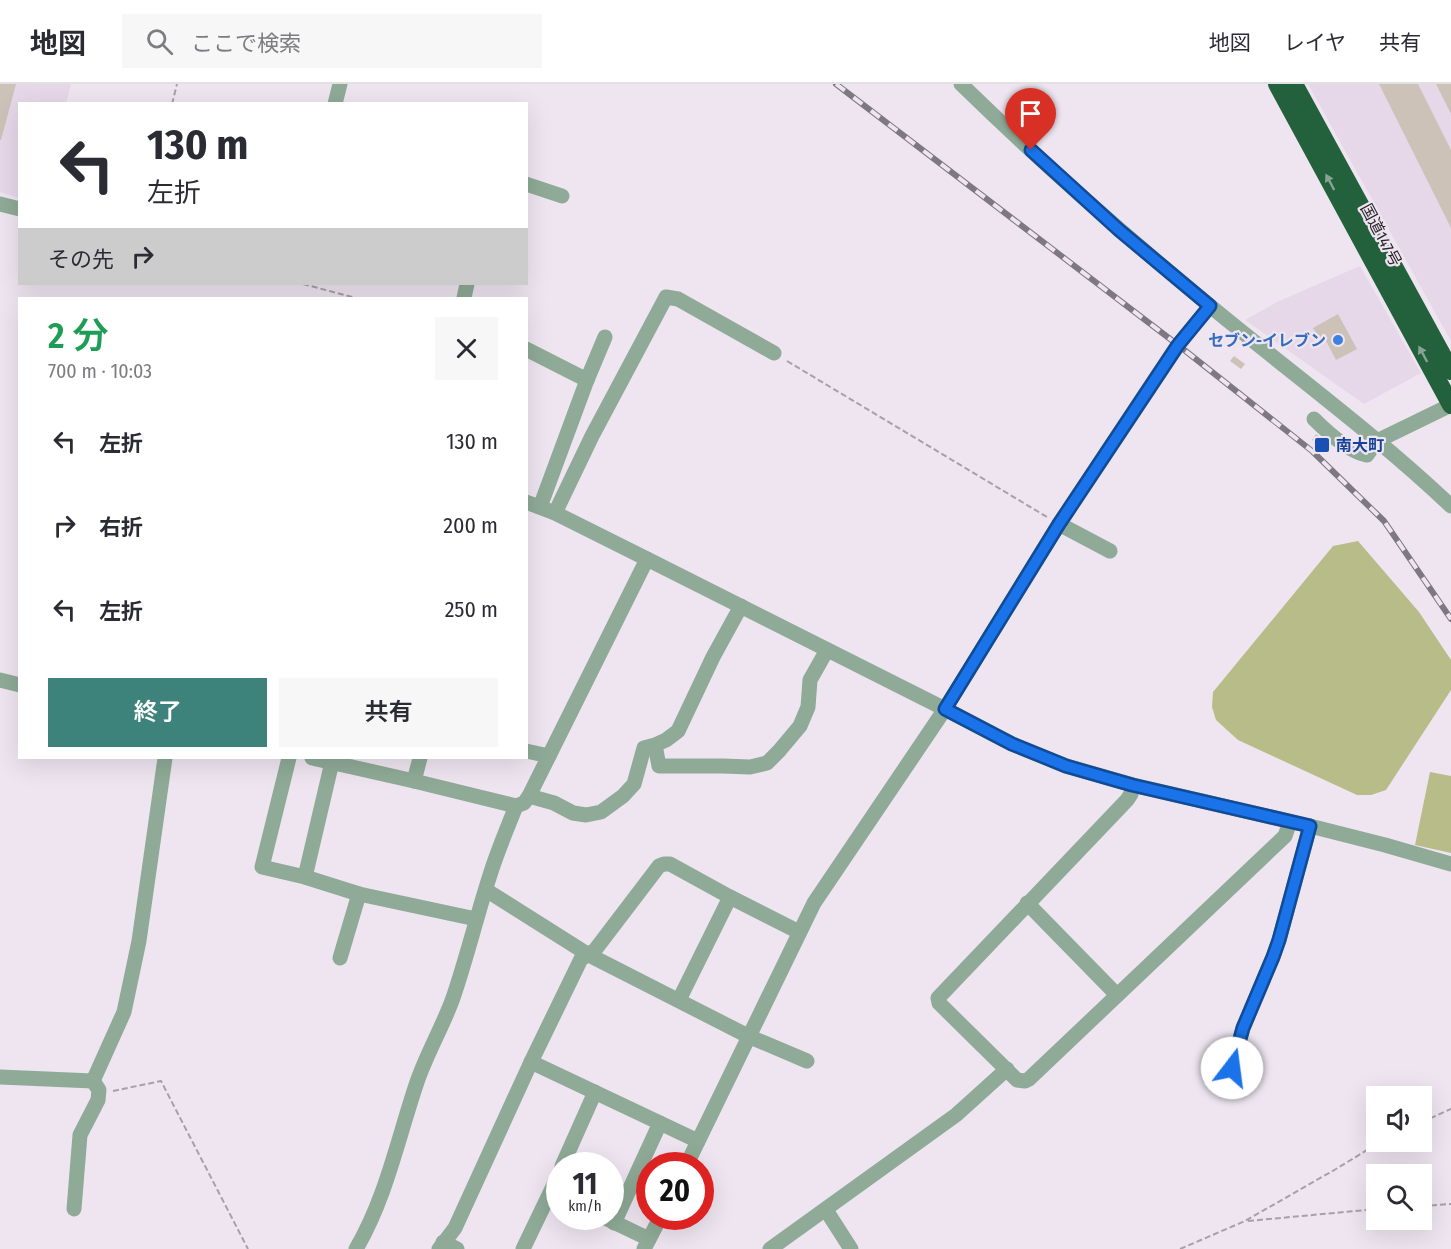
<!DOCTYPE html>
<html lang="ja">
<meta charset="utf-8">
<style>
body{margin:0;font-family:"Fira Sans Condensed","Noto Sans JP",sans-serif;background:#f7f7f7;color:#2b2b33;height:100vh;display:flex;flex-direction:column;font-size:22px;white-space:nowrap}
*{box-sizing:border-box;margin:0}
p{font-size:20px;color:#7c7c81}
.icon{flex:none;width:33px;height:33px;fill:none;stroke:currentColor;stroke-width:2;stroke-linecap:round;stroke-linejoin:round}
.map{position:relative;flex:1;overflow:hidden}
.drawer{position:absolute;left:18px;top:213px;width:510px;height:462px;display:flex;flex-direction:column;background:#fff;border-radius:0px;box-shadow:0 6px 24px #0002}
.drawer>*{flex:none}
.top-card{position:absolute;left:18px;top:18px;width:510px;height:183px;border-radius:0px;box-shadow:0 6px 24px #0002;background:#fff;color:#2b2b33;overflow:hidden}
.controls{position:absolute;left:1366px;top:1002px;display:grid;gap:12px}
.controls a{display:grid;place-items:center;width:66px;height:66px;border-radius:0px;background:#fff;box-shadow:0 6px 24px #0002;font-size:30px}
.speed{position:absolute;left:546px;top:1068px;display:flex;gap:12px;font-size:30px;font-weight:700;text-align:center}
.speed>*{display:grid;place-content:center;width:78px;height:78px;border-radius:50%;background:#fff;box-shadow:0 6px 24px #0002;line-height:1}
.speed small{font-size:15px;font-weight:400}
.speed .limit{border:9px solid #d22;background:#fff;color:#111}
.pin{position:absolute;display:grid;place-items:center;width:51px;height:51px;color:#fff;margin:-62px -26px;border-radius:50% 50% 50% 0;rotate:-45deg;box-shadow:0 0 6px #0007}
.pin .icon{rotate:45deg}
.me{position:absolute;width:66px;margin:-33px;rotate:15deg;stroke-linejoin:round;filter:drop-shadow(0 0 4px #0008)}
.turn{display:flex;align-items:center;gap:21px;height:126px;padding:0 30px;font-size:27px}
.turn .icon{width:78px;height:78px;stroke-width:2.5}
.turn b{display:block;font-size:42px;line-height:51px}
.then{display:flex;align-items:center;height:57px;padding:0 30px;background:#0003;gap:12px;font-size:22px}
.round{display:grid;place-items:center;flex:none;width:63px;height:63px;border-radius:0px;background:#f7f7f7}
.overview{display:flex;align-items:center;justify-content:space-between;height:102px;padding:0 30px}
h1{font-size:36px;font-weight:600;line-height:45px;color:#1e9e55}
.action{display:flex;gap:12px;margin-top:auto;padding:12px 30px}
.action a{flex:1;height:69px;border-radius:0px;background:#3d837b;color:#fff;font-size:24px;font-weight:600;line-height:69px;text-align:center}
.action a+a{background:#f7f7f7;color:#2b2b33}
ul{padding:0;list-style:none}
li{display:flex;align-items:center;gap:18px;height:84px;padding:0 30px}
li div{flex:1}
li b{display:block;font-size:22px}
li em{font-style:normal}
header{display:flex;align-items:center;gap:36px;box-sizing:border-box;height:84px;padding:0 30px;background:#fff;border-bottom:2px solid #e1e1e2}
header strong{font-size:28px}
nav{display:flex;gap:33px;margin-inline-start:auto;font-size:21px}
.search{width:420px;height:54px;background:#f7f7f7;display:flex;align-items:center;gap:15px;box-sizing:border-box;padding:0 21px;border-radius:0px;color:#7c7c81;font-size:22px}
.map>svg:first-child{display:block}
.built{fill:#e6d8e9}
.green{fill:#b8bc89}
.building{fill:#ccc2b8}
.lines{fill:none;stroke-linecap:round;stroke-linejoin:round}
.path{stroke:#a7a0a8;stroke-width:2;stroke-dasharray:6 3;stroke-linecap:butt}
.minor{stroke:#8faa97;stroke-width:15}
.highway{stroke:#23613c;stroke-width:18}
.rail-casing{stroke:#7e7980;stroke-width:6}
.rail{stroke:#eee5f0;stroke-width:4;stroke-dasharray:11;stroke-linecap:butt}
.oneway{fill:#88a396}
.route-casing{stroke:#114b97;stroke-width:15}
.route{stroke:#1a73e8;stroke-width:10}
.shop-dot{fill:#3f7fe0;stroke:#eee5f0;stroke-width:2}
.transit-dot{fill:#1a4fb4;stroke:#eee5f0;stroke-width:2}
.labels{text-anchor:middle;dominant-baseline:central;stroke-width:4.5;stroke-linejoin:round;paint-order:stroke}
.street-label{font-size:16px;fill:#282529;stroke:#eee5f0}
.shop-label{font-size:16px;font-weight:bold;fill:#366cbe;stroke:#eee5f0;text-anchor:end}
.transit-label{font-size:16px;font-weight:bold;fill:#164399;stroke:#eee5f0;text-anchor:start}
</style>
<header>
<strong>地図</strong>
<div class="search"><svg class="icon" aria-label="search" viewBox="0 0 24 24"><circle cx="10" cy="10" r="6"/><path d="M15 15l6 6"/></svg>ここで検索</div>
<nav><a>地図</a><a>レイヤ</a><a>共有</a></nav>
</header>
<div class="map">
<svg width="1451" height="1165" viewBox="0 0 1451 1165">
<rect width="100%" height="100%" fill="#eee5f0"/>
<g class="built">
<polygon points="0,0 71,0 66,19 20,20 19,114 0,108"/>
<polygon points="1308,0 1451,0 1451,257"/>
<polygon points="1360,182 1421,289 1364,320 1245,236 1279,217"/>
</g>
<g class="green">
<polygon points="1358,457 1419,528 1451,576 1451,606 1386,706 1371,711 1357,711 1238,656 1216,636 1212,623 1213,608 1333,462"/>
<polygon points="1430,688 1451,692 1451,769 1415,761"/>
</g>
<g class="building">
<polygon points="0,0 16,0 1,56 0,56"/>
<polygon points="1379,0 1418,0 1451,66 1451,144"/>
<polygon points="1436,0 1451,0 1451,30"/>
<polygon points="1338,230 1357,265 1336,276 1323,251 1319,254 1313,244"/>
<polygon points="1234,272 1245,280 1241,285 1230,277"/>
<polygon points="1316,350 1327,359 1323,365 1312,356"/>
</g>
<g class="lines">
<g class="path">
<polyline points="172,20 177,0"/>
<polyline points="303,200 356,214"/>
<polyline points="787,277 1047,433"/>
<polyline points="113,1007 161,997 248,1165"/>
<polyline points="1422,1038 1451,1025"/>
<polyline points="1422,1122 1451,1120"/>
<polyline points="1248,1137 1377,1125"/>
<polyline points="1180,1165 1245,1137 1336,1085 1380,1058"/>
</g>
<g class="minor">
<path d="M 961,0 C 1040,77 1124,151 1209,221 C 1290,288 1375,350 1451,422"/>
<polyline points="335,20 340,0"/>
<polyline points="526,100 562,112"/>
<polyline points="0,120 20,125"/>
<polyline points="464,214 467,200"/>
<polyline points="526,265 587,296"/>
<path d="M 1314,335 C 1327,348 1349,368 1367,371 L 1377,357 L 1451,321"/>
<polyline points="526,418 555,429 647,475 945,625 1012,660 1066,682 1133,701 1310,742 1385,761 1451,780"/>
<polyline points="540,423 587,296 605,253"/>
<polyline points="555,429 592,352 666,213 678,215 774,269"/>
<polyline points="1059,440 1110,467"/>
<polyline points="0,596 20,601"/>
<polyline points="655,661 659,682 723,682 750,683 767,679 779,667 800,642 808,623 810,596 827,566"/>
<polyline points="526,667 549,672"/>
<polyline points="289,674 262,783 305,793 359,810 476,835"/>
<polyline points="312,674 414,697 516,722 524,719 529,712 647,475"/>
<polyline points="414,697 420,674"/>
<polyline points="1133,701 1131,710 1127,716 938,914 939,919 1017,996 1025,997 1029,995 1285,752 1290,738"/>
<polyline points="529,712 554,719 573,729 586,731 601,728 623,712 634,700 644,664 655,661 666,656 678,647 713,573 741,522"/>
<polyline points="305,793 332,678"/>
<polyline points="486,806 589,871 748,952 807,977"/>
<polyline points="1027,819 1117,911"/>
<polyline points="340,874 359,810"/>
<polyline points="679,916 730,813"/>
<polyline points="531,978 698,1057"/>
<polyline points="0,993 93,997 124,928 139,857 165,674"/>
<polyline points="1226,1004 1243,944 1273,873 1279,856 1310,742"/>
<polyline points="562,1082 595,1008"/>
<polyline points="686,1082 814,819 945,625 1059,440 1178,261 1210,222"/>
<polyline points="74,1125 80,1051 98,1016 99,1006 93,997"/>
<polyline points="826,1126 851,1165"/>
<polyline points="601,1132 649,1155"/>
<polyline points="614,1139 660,1039"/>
<polyline points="443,1158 457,1165"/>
<path d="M 356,1165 C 386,1114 398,1054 417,998 C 427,969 443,942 453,914 C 467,873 477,831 490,791 C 497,768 507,745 516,722"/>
<polyline points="439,1165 455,1144 531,978 581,875 595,866 659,782 664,780 670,780 730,813 799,848"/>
<polyline points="523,1165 560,1088"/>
<polyline points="644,1165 661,1132"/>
<polyline points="770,1165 956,1031 1007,985"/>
</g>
<g class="highway">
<polyline points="1277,0 1451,321"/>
<polyline points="1294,0 1451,287"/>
</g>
<g class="rail-casing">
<polyline id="rail" points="836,0 1178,261 1312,367 1384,437 1451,535"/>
</g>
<use href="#rail" class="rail"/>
</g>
<defs><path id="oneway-solid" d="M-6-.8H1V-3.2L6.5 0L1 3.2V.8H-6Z" transform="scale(1.5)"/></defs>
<g class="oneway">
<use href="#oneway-solid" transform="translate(1330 98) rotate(-118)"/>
<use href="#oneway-solid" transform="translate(1423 270) rotate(-118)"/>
</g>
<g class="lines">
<g class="route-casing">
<polyline id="route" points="1031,66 1119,146 1210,222 1178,261 1059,440 945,625 1012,660 1066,682 1132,701 1310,742 1279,856 1273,873 1243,944 1232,984"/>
</g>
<use href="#route" class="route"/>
</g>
<circle class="shop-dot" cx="1338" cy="256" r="6"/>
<rect class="transit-dot" x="1314" y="353" width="16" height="16" rx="3"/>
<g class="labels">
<g class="street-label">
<text transform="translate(1381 151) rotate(62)">国道147号</text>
</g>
<g class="shop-label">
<text x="1326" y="256">セブン-イレブン</text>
</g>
<g class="transit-label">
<text x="1336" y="361">南大町</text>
</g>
</g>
</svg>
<div class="controls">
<a><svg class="icon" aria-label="sound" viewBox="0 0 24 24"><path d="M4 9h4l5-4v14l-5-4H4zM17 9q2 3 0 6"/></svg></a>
<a><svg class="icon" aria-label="search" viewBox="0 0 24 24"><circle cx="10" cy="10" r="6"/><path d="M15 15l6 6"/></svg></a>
</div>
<div class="speed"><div>11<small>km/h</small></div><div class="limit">20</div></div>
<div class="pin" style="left:1031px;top:66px;background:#d93025"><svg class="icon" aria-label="arrive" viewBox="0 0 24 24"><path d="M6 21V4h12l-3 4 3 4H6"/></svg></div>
<svg class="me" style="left:1232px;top:984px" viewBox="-20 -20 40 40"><circle r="19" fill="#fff"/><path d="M0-13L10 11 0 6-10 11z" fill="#1a73e8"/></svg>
<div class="top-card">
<div class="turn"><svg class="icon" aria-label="left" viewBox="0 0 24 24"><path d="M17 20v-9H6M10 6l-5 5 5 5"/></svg><div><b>130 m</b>左折</div></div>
<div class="then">その先<svg class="icon" aria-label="right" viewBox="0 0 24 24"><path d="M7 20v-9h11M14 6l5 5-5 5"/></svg></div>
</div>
<section class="drawer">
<div class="overview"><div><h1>2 分</h1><p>700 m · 10:03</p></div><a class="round"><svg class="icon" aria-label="close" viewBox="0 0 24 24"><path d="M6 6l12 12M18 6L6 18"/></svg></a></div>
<ul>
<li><svg class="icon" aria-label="left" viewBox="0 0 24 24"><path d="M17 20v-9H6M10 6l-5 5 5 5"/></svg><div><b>左折</b></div><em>130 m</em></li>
<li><svg class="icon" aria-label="right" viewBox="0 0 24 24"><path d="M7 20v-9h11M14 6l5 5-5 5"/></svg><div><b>右折</b></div><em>200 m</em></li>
<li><svg class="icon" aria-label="left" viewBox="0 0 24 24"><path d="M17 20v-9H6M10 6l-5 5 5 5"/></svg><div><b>左折</b></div><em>250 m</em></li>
</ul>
<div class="action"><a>終了</a><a>共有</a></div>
</section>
</div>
